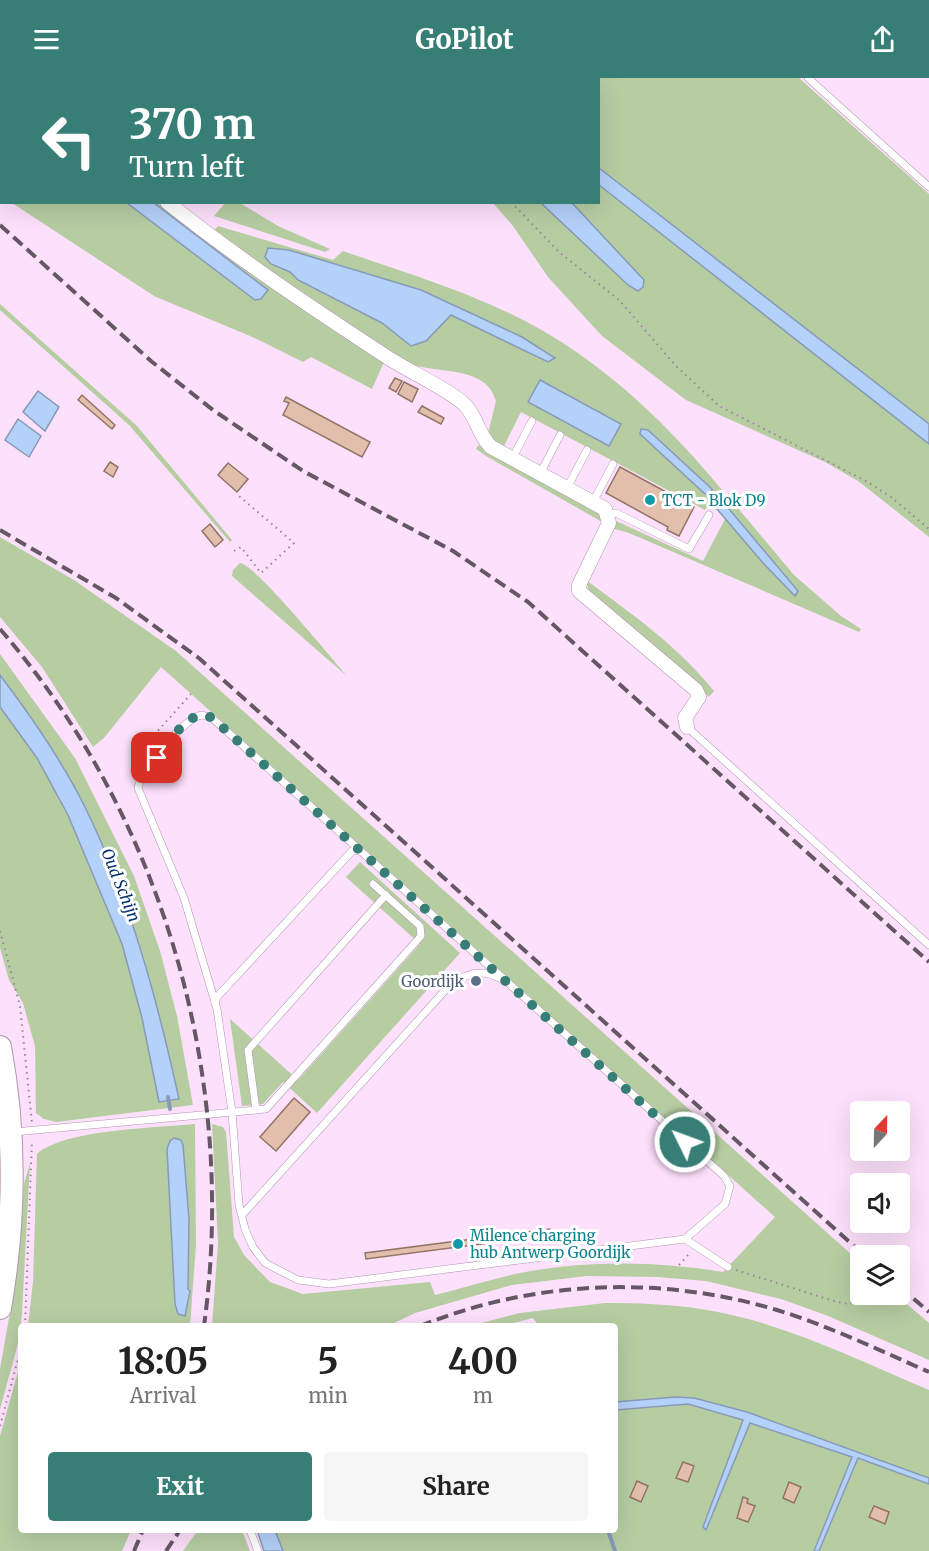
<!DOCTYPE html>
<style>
body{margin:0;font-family:Merriweather,serif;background:#f6f6f6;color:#222;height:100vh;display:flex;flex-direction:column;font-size:22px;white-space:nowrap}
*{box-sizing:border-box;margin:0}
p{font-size:20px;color:#767676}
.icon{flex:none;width:33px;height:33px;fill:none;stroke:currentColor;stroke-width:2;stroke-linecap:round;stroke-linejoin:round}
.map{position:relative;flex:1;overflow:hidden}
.sheet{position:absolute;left:18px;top:1245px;width:600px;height:210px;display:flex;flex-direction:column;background:#fff;border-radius:6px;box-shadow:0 6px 24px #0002}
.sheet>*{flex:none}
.hud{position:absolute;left:0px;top:0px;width:600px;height:126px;box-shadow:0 6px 24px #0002;background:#377e77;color:#fff;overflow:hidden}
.needle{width:39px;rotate:22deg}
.buttons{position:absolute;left:850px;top:1023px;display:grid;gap:12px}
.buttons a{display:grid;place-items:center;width:60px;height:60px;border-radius:6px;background:#fff;box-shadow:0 6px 24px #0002;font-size:30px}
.pin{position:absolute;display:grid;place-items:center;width:51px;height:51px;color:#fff;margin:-26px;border-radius:12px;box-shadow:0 3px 9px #0006}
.me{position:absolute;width:66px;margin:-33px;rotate:312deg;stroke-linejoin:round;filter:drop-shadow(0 0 4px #0008)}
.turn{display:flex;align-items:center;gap:21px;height:126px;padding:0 30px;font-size:27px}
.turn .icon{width:78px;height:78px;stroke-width:2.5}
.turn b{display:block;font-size:42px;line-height:51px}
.eta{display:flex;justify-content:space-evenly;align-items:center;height:102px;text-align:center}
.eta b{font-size:36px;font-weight:700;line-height:42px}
.action{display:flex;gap:12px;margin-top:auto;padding:12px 30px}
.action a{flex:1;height:69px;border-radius:6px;background:#377e77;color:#fff;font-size:24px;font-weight:700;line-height:69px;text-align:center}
.action a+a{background:#f6f6f6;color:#222}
header{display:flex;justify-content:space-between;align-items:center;height:78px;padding:0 30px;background:#377e77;color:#fff;font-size:27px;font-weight:700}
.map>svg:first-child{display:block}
.green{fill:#b6cda2}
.water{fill:#b4d1f9;stroke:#889ab8;stroke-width:1.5}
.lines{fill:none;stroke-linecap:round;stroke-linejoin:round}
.stream{stroke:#889ab8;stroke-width:4}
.building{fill:#e2bfad;stroke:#937363;stroke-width:1.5}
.lane-casing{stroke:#b095ae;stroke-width:8}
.street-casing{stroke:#b095ae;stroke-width:15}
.primary-casing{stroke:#b095ae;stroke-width:24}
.path{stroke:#9a8598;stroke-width:2;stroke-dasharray:1.5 4.5;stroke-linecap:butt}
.lane{stroke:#fff;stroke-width:7}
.street{stroke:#fff;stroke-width:14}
.primary{stroke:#fff;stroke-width:22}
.rail{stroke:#665765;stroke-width:4;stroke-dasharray:12 6;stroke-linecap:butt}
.route{stroke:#377e77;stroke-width:10;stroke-dasharray:0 18}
.culture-dot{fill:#0f9aa8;stroke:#fff;stroke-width:2}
.service-dot{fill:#5c6f8a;stroke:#fff;stroke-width:2}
.labels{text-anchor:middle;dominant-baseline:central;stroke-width:6;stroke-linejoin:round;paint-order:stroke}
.culture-label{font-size:15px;fill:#0d838f;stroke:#fff;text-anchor:start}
.service-label{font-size:15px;fill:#4e5e75;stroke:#fff;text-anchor:end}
.water-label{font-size:16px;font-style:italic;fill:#07346d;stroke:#fff}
</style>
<header><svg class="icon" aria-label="menu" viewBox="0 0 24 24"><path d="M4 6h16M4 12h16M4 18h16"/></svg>GoPilot<svg class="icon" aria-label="share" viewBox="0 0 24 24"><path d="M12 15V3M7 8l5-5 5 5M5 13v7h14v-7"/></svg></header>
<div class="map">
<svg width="929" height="1473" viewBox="0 0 929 1473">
<rect width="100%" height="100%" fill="#fde0fb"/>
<g class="green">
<polygon points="384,0 799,0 929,116 929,459 858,403 825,384 686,322 602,258 548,199 513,148 493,125 598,124 598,2"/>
<polygon points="12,125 160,125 222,173 384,284 372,311 311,279 303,284 257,261 154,218"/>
<polygon points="225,125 240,125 278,148 330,171 325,174 214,138"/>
<path d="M 218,148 L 333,182 L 343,173 C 412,197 487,219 550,257 C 618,298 673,353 723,413 L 705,432 L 521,334 L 502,372 L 488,355 L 496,323 C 487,291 449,295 422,289 C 413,287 404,283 395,279 L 213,154 Z"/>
<polygon points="0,226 137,348 232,462 230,464 129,347 0,232"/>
<polygon points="478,367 599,435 604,445 486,378 476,371"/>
<polygon points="727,417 794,497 841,538 861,551 859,554 629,455 612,450 614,442 703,483 725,441 714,428"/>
<path d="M 0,459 L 74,502 L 176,573 L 861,1185 L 861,1216 L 896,1217 L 929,1245 L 929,1282 L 828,1238 L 781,1221 L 706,1203 L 657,1199 L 587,1198 L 512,1207 L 415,1235 L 388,1248 L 212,1248 L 218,1165 L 212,1046 L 223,1049 L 226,1054 L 234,1159 L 244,1177 L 270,1204 L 303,1216 L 430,1204 L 435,1217 C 463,1210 492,1201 520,1195 C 587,1182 657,1183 723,1194 L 775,1139 L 161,589 L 104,660 L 93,669 L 42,589 L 0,539 Z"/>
<path d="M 240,485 C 254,485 333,582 348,599 L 232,498 L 233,492 Z"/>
<path d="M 586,502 C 633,537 677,567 714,613 L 709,619 L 590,518 Z"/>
<polygon points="0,576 75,680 134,798 160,873 177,938 193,1027 56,1044 44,1041 36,1035 35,968 23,925 9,902 0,870 0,629 37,680 68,737 98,805 122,866 168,1023 179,1021 126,826 84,727 54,674 0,598"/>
<polygon points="360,784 460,875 317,1035 283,1004 263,1026 242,1028 230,941 298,1002 420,866 346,799"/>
<path d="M 195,1046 L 196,1167 L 190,1248 L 28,1248 L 33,1204 L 37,1076 C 65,1051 156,1050 195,1046 Z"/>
<polygon points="30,1085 22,1235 19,1262 0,1331 0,1291 17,1195 24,1106"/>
<path d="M 605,1225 C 637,1225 669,1226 701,1231 C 781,1243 855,1281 929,1312 L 929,1473 L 283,1473 L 275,1452 L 615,1452 L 615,1248 L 539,1248 L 533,1240 L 502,1248 L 470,1248 L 520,1235 Z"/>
<polygon points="21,1283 21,1452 131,1452 122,1473 0,1473 0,1358"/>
<polygon points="198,1452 242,1452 250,1473 183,1473"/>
</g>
<g class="water">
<polygon points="599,90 929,346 929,366 599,107"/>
<polygon points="127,125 154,125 268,212 261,221 255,222"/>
<polygon points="541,125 572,125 644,202 643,209 638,213 628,207"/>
<polygon points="268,170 289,172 421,212 522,259 555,280 548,284 451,237 426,263 411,268 382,245 298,202 290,194 271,186 265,179"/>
<polygon points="540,302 621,346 609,368 528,324"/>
<polygon points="38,313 59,329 45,353 23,334"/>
<polygon points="18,341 41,358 29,379 5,362"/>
<polygon points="641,351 648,352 712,411 711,417 705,416 640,356"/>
<polygon points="724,425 798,513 795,518 763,485 717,431"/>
<path d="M 0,597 C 31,638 61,681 84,727 C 130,820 157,921 179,1021 L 159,1024 L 142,940 L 122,866 L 68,737 L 37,680 L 0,629 Z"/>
<polygon points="174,1060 181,1062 183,1067 189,1141 188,1211 190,1213 185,1238 178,1236 175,1226 167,1071 170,1063"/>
<polygon points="676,1319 694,1320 747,1334 929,1400 929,1406 858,1380 819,1473 814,1473 852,1379 750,1345 706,1452 703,1449 743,1342 688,1326 615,1332 615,1324"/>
<polygon points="257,1452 275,1452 283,1473 264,1473"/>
</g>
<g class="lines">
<g class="stream">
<polyline points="168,1019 170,1031"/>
<polyline points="608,1452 615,1473"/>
</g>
</g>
<g class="building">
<polygon points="150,0 308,0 307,2"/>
<polygon points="395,300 402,303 396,314 389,310"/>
<polygon points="404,304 418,311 412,324 398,316"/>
<polygon points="82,317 115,347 112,351 78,322"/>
<polygon points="286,319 370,364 362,379 283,337 289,325 284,323"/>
<polygon points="422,328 444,340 441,346 418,334"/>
<polygon points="110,384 118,389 113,399 104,393"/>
<polygon points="228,385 248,401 237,414 218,397"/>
<polygon points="620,389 694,429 679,458 667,452 668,449 606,415"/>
<polygon points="210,446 223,462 215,469 202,453"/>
<polygon points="294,1020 310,1034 276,1073 260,1059"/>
<polygon points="550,1151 551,1157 366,1181 365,1175"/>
<polygon points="683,1384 694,1388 688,1404 676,1400"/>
<polygon points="637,1403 648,1408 641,1424 630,1419"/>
<polygon points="789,1404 801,1409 794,1425 783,1420"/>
<polygon points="743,1419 748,1421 747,1425 755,1428 748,1444 737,1440"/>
<polygon points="874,1428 889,1434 885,1446 869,1439"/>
</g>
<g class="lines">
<g class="lane-casing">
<g id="lane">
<polyline points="808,0 929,109"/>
<polyline points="512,381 532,343"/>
<polyline points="540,396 560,357"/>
<polyline points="567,410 587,372"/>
<polyline points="593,424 613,386"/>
<polyline points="608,436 616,435 689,471 709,437"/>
<path d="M 202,637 L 212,640 L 724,1098 L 730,1108 L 725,1126 L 685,1161 L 329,1206 L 298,1202 L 265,1185 L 253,1169 L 245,1151 L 239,1127 L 232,1034 L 217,931 L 184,820 L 138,710 C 140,694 186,638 202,637 Z"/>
<polyline points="687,649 929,867"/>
<polyline points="215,925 217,919 352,773 360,773"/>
<polyline points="256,1032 248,972 386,817"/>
<polyline points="14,1054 266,1031 421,858 420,848 373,806"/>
<path d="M 242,1137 L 449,908 C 464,896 481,890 499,900"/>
<polyline points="685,1161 728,1189"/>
<polyline points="250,1452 258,1473"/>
</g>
</g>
<g class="street-casing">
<g id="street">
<polyline points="8,0 10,2"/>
<path d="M 167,124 C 237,180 312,230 387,279 C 408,293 450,312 465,327 C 477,339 478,357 491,369 L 605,431 L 609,445 L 579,507 L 579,513 L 696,612 L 699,619 L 685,640 L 687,649"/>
</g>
</g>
<g class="primary-casing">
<path id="primary" d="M 0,969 C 16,1055 15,1144 0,1230"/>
</g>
<g class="path">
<polyline points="406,0 407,2"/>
<polyline points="511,124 559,174 619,222 676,288 719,328 866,403 891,419 929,451"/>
<polyline points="234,473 241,469 261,495 294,465 239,418"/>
<polyline points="146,666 191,616"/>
<polyline points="0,853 20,928 32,1045"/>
<polyline points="679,1187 690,1175"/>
<polyline points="736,1192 837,1224 849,1226 863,1216"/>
<polyline points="25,1248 32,1062"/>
<polyline points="0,1348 21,1270"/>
</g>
<use href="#lane" class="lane"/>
<use href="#street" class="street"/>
<use href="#primary" class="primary"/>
<g class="rail">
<polyline points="0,147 151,283 213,332 303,393 453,473 528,524 929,884"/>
<polyline points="0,452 116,520 200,581 865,1178"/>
<path d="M 0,551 C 164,740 238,1001 204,1248"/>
<polyline points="900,1209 929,1234"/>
<path d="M 420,1248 C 534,1202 660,1197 777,1232 C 829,1248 879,1272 929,1294"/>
<polyline points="134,1473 143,1452"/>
<polyline points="166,1473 180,1452"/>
</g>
</g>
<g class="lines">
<path class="route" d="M 157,680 C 169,665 190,627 212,640 L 685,1064"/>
</g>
<g class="culture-dot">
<circle cx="650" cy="422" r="6"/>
<circle cx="458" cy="1166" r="6"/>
</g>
<circle class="service-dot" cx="476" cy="903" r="6"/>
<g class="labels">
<g class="culture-label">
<text x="662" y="422">TCT - Blok D9</text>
<text x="470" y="1157">Milence charging<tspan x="470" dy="17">hub Antwerp Goordijk</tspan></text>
</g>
<g class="service-label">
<text x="464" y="903">Goordijk</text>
</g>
<g class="water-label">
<text transform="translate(121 807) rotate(68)">Oud Schijn</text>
</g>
</g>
</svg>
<div class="buttons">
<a><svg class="needle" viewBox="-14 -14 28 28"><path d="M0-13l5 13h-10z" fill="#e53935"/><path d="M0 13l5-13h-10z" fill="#767676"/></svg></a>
<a><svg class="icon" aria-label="sound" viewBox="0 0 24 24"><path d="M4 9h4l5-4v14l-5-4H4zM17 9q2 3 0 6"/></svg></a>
<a><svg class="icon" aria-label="layers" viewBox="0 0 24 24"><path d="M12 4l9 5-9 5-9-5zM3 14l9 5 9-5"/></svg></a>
</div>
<div class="pin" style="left:157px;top:680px;background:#d93025"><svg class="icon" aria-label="arrive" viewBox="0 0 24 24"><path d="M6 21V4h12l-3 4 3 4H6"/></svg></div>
<svg class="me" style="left:685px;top:1064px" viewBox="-20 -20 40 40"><circle r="17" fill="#377e77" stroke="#fff" stroke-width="3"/><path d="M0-11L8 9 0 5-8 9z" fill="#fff"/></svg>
<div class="hud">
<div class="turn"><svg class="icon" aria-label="left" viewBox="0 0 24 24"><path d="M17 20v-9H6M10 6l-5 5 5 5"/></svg><div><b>370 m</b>Turn left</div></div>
</div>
<section class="sheet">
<div class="eta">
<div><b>18:05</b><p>Arrival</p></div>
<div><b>5</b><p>min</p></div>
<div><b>400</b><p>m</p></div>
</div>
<div class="action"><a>Exit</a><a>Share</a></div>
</section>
</div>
